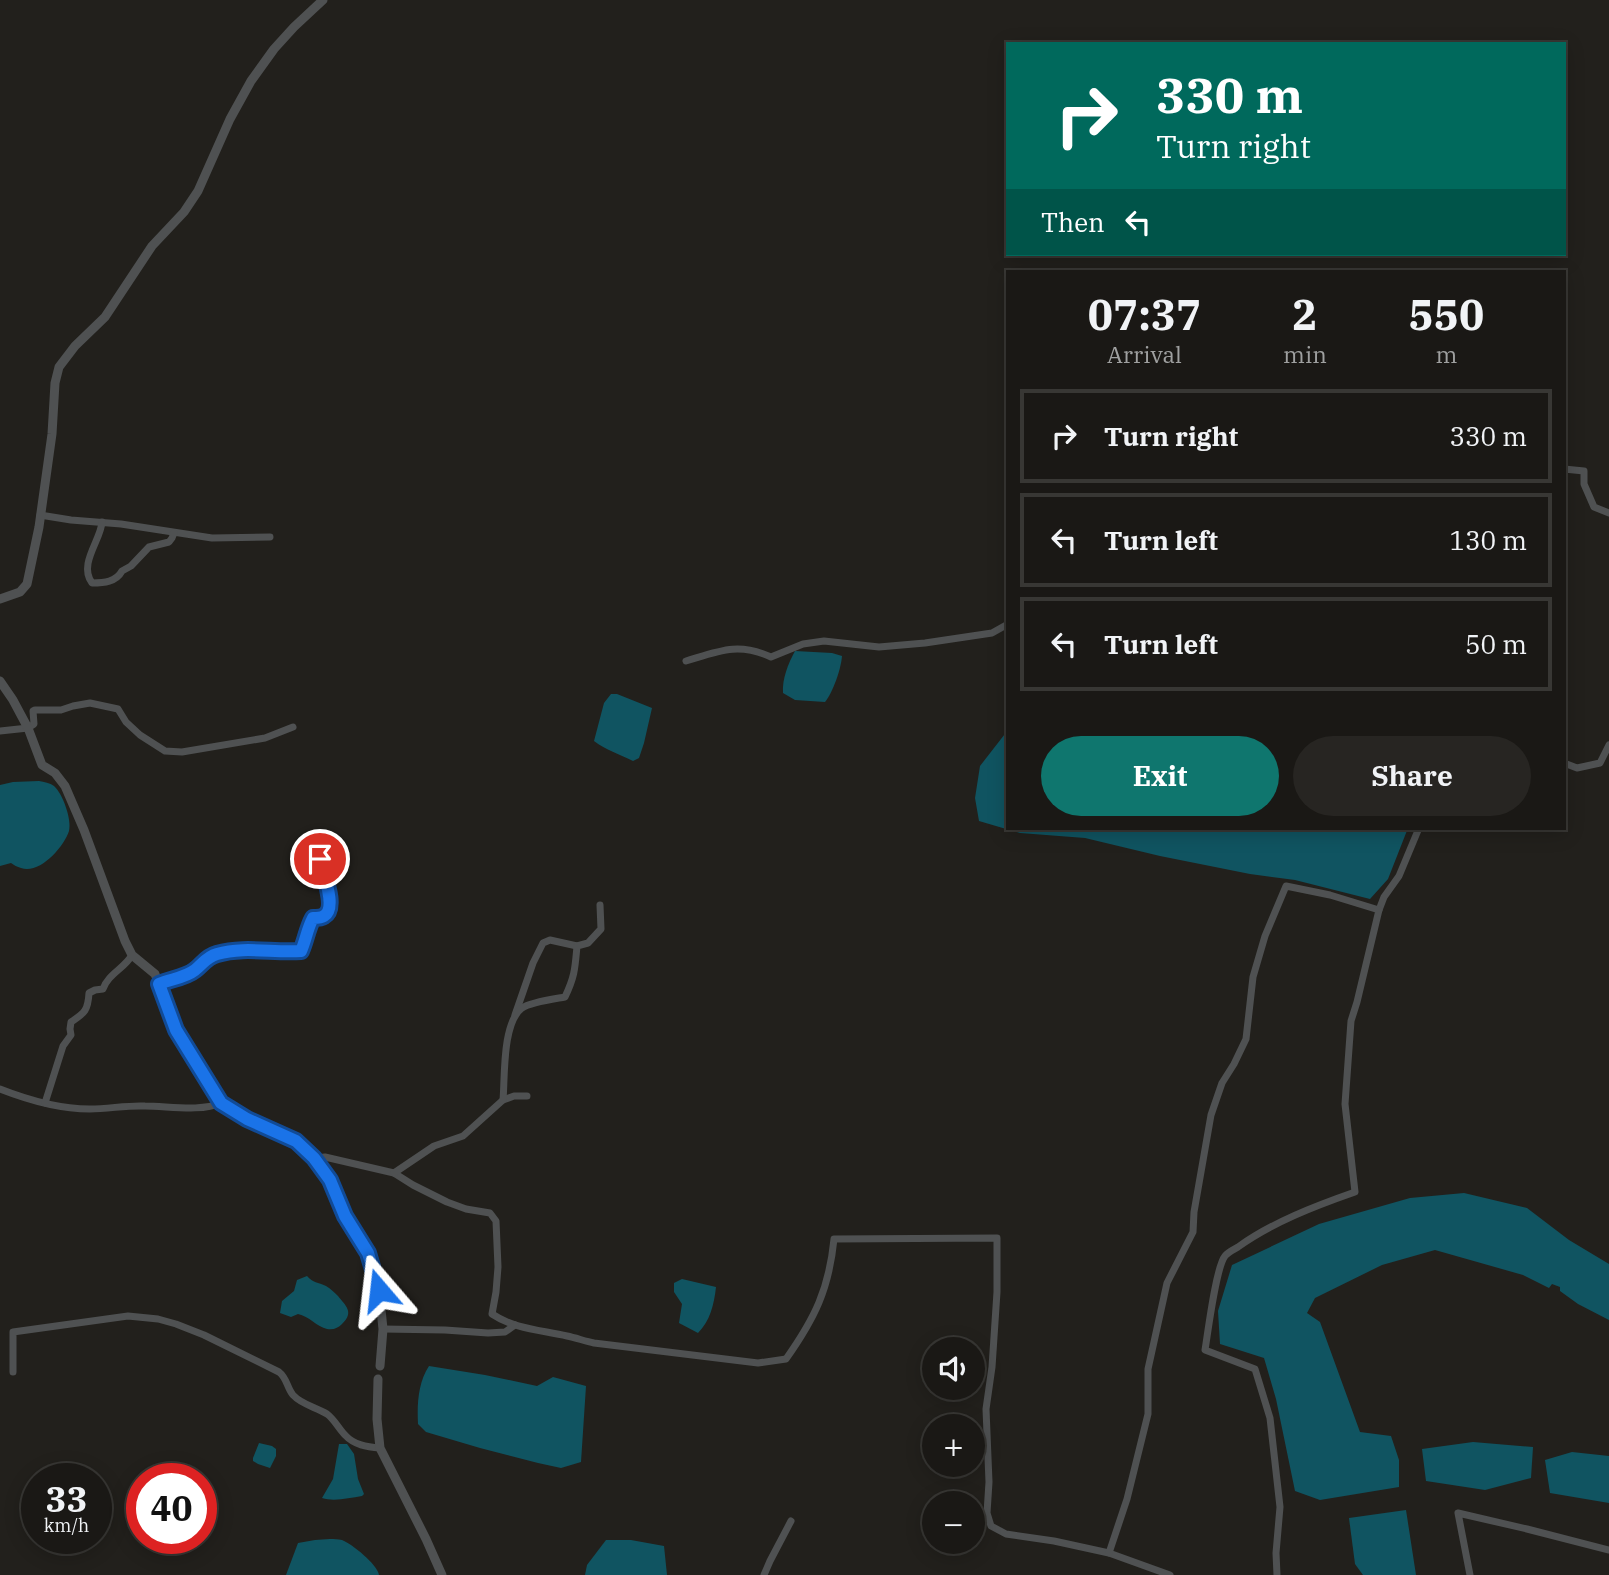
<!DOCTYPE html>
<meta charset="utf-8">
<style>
body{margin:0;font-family:"IBM Plex Serif",serif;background:#272522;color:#f1f3f6;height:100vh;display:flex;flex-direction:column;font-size:26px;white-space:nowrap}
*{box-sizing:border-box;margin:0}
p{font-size:23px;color:#9fa0a0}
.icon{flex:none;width:38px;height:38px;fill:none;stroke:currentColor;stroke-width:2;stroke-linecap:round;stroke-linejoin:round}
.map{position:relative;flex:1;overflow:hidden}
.panel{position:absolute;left:1006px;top:270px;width:560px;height:560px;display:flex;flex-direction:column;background:#1a1815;border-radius:0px;box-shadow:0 4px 18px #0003,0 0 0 2px #383734}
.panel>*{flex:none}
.banner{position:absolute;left:1006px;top:42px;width:560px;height:214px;border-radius:0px;box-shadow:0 4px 18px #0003,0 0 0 2px #383734;background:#00695c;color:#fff;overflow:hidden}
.fabs{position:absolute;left:922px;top:1337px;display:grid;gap:14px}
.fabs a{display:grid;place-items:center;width:63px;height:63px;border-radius:50%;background:#1a1815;box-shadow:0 4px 18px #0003,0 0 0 2px #383734;font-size:35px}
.speed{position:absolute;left:21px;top:1463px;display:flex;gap:14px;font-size:35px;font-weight:700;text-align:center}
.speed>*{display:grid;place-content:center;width:91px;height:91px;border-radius:50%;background:#1a1815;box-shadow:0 4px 18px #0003,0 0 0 2px #383734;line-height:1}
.speed small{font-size:18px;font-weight:400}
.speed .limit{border:10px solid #d22;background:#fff;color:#111}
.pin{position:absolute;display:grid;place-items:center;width:60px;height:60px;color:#fff;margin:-30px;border:4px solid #fff;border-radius:50%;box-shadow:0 2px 7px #0007}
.me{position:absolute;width:77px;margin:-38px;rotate:343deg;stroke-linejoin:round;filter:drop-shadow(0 0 5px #0008)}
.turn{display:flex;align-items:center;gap:24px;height:147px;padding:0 35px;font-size:32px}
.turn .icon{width:91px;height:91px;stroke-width:2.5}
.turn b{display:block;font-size:49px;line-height:60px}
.then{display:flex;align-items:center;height:66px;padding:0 35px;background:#0003;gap:14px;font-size:26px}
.eta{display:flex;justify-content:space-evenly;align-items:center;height:119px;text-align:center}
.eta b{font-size:42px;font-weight:800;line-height:49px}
.cta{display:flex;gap:14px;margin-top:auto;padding:14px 35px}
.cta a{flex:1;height:80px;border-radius:42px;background:#0f766e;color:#fff;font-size:28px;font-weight:800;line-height:80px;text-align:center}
.cta a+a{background:#272522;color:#f1f3f6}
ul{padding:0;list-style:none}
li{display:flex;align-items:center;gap:21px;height:94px;margin:0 14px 10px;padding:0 21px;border:4px solid #383734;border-radius:0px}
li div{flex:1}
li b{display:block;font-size:26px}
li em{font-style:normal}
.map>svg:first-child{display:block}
.water{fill:#105461}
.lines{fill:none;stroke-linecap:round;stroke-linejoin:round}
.minor{stroke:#4f5152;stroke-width:7}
.tertiary{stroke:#4f5152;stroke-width:9}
.route-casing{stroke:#114b97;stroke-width:18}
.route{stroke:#1a73e8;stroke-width:12}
</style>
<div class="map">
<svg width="1609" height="1575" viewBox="0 0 1609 1575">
<rect width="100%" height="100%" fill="#22201c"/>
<g class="water">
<path d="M 795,651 L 832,653 L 842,656 C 841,669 833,692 825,702 L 795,700 L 783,693 C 782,679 788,664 795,651 Z"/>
<path d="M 611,694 L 617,694 L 652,708 L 644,743 L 639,758 L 633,761 C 619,754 606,750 594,741 L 604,703 Z"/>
<polygon points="1008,730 1008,828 1408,828 1388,879 1370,899 1295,880 1250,874 1160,856 1085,838 1020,833 979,821 975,798 980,766"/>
<path d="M 39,781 C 44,782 50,783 54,786 C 63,794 72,820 69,831 C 64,847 39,875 21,868 C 17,867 14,865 11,863 L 0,866 L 0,785 L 13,782 Z"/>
<polygon points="1464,1193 1527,1208 1569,1240 1609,1264 1609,1320 1578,1304 1560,1291 1560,1287 1552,1284 1549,1288 1523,1275 1435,1250 1382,1265 1315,1298 1307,1313 1320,1322 1360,1432 1391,1436 1399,1460 1399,1487 1320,1500 1295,1491 1276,1399 1264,1358 1220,1344 1218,1311 1232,1265 1319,1224 1410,1198"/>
<path d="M 307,1276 C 313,1283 318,1282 326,1286 C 331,1289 334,1292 338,1296 C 345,1305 355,1312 342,1324 C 338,1328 334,1330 327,1329 C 317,1327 309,1316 298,1314 L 291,1317 L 280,1313 L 282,1301 L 294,1291 L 297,1280 Z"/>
<path d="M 682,1279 L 716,1287 C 714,1305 710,1321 698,1333 L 679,1323 L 682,1304 L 674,1292 L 674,1283 Z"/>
<path d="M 429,1366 L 485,1375 L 537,1386 L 553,1377 L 586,1386 L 581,1462 L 561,1468 L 538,1463 L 480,1448 L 426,1432 L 418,1424 C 417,1404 418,1383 429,1366 Z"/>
<polygon points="1473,1442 1533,1447 1531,1478 1485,1490 1426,1481 1422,1449"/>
<polygon points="259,1443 272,1446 276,1449 276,1456 270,1468 258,1464 253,1461 253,1458"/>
<path d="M 339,1444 L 347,1444 L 354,1454 L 358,1479 L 364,1494 L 362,1496 C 349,1498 334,1502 322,1498 L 333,1479 Z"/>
<polygon points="1572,1452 1609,1456 1609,1503 1550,1493 1545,1460"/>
<polygon points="1406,1510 1416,1575 1363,1575 1355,1564 1349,1518"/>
<path d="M 330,1539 C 334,1539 338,1539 342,1540 C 352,1544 377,1564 379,1575 L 286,1575 L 298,1543 L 315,1540 Z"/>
<polygon points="606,1540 631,1540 664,1546 667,1575 585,1575 587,1565"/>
</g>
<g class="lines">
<g class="minor">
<polyline points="1564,469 1584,471 1584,484 1594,507 1609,513"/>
<polyline points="40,515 71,520 121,524 212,538 270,537"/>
<path d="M 102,522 C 101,540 78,564 92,583 C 104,583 116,582 122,571 L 131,566 L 149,547 L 169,542 L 172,538 L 174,533"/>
<path d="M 686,661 C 719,651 738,642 771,657 L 803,644 L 824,641 L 879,647 L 925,643 L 992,633 L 1008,624"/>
<polyline points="0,731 28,728 34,724 33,711 35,710 61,710 73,706 90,703 118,709 126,722 140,735 165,751 182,752 265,738 293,727"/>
<polyline points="1564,763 1577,768 1600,763 1609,745"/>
<polyline points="1379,910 1384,897 1399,876 1419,828"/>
<path d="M 159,984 C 170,979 185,978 195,970 C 204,963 205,957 217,954 C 245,946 273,953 301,951 C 306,940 307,929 313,918 C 317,918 321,918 324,916 C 338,908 322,871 320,858"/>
<polyline points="515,1015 533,963 543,943 550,940 577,946"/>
<path d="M 0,1089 C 28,1100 60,1109 90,1109 C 109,1109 127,1105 145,1106 C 168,1106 201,1112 221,1103"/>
<polyline points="503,1100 514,1096 527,1096"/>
<path d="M 45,1103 L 63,1046 L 71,1035 L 70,1029 L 71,1022 C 85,1013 88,1010 89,993 L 95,990 L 103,989 C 108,974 125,968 132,955"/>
<path d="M 314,1158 L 325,1157 L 394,1173 L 413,1185 L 447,1202 L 466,1209 L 490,1213 L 496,1221 L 498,1267 L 496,1292 L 492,1314 C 514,1329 541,1330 567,1336 C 576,1338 585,1341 594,1343 L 758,1363 L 786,1359 C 815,1318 829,1289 834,1239 L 997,1238 L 997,1292 L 992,1367 L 986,1409 L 989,1482 L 987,1513 L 991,1526 L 1006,1534 L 1054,1541 L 1109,1553 L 1170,1575"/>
<path d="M 394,1173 L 434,1146 L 463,1136 L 503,1100 C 505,1078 502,1023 522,1008 C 531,1002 554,999 565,997 C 575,976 575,968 577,946 L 588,943 L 601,929 L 600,905"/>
<polyline points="383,1329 445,1330 488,1333 505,1332 515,1325"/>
<path d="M 13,1372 L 13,1332 L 128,1316 L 158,1319 L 176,1324 L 204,1335 L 279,1372 C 287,1378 287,1388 293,1395 C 302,1405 316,1407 327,1414 C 335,1420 338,1428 345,1435 C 354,1445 367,1447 380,1448"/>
<path d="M 1109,1553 L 1127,1499 L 1148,1414 L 1148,1369 L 1167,1283 L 1193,1232 L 1194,1212 L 1211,1115 L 1222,1083 L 1234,1064 L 1246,1039 L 1253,977 L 1265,936 L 1286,886 L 1330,895 L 1379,910 L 1357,1002 L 1351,1021 L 1345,1104 L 1355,1192 C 1315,1206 1273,1222 1238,1247 C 1235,1249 1228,1252 1225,1256 C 1216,1267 1208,1332 1205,1350 L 1255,1369 L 1270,1418 L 1280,1507 L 1276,1553 L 1277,1575"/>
<polyline points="764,1575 770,1561 791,1521"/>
<polyline points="1470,1575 1458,1513 1527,1529 1609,1550"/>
</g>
<g class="tertiary">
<polyline points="0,599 20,592 27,584 39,527 52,434 55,383 59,367 75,346 105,317 152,246 184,212 198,191 230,119 251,81 274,49 294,27 323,0"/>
<polyline points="0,681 13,700 28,728 42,765 55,773 65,786 84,830 125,941 132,955 155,974 176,1030 221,1103 247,1119 296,1141 314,1158 330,1180 345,1216 368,1253 379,1290 383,1329 380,1366"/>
<polyline points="378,1379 377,1419 380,1448 426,1539 442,1575"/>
</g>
</g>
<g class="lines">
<g class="route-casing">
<path id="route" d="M 320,859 C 322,871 338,908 324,916 C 321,918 317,918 313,918 C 307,929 306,940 301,951 C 273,953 244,946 217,954 C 206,957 203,964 195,970 C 185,978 170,979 159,984 L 176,1030 L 221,1103 L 247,1119 L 296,1141 L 314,1158 L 330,1180 L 345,1216 L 368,1253 L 379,1290"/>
</g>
<use href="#route" class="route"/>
</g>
</svg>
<div class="fabs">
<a><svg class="icon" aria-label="sound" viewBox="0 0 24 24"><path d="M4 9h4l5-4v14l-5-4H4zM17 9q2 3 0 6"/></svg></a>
<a>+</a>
<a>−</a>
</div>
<div class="speed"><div>33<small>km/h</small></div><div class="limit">40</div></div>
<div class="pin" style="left:320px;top:859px;background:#d93025"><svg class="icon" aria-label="arrive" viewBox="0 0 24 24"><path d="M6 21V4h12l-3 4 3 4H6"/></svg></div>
<svg class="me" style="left:379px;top:1290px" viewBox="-20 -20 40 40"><path d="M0-17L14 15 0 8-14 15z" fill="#1a73e8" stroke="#fff" stroke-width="4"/></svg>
<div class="banner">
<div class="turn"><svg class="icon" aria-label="right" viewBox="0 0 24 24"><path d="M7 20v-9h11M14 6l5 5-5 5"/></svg><div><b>330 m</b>Turn right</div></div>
<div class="then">Then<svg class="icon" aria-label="left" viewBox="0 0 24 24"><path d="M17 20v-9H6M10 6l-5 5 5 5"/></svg></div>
</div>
<section class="panel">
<div class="eta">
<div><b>07:37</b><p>Arrival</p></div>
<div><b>2</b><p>min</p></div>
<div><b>550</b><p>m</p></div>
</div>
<ul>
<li><svg class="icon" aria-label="right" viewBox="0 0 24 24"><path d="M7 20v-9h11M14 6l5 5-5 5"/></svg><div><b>Turn right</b></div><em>330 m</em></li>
<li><svg class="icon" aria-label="left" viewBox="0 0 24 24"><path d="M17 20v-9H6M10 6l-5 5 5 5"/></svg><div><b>Turn left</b></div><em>130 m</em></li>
<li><svg class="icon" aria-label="left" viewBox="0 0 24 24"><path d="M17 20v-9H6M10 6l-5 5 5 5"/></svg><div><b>Turn left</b></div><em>50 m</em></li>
</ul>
<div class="cta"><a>Exit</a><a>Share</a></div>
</section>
</div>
